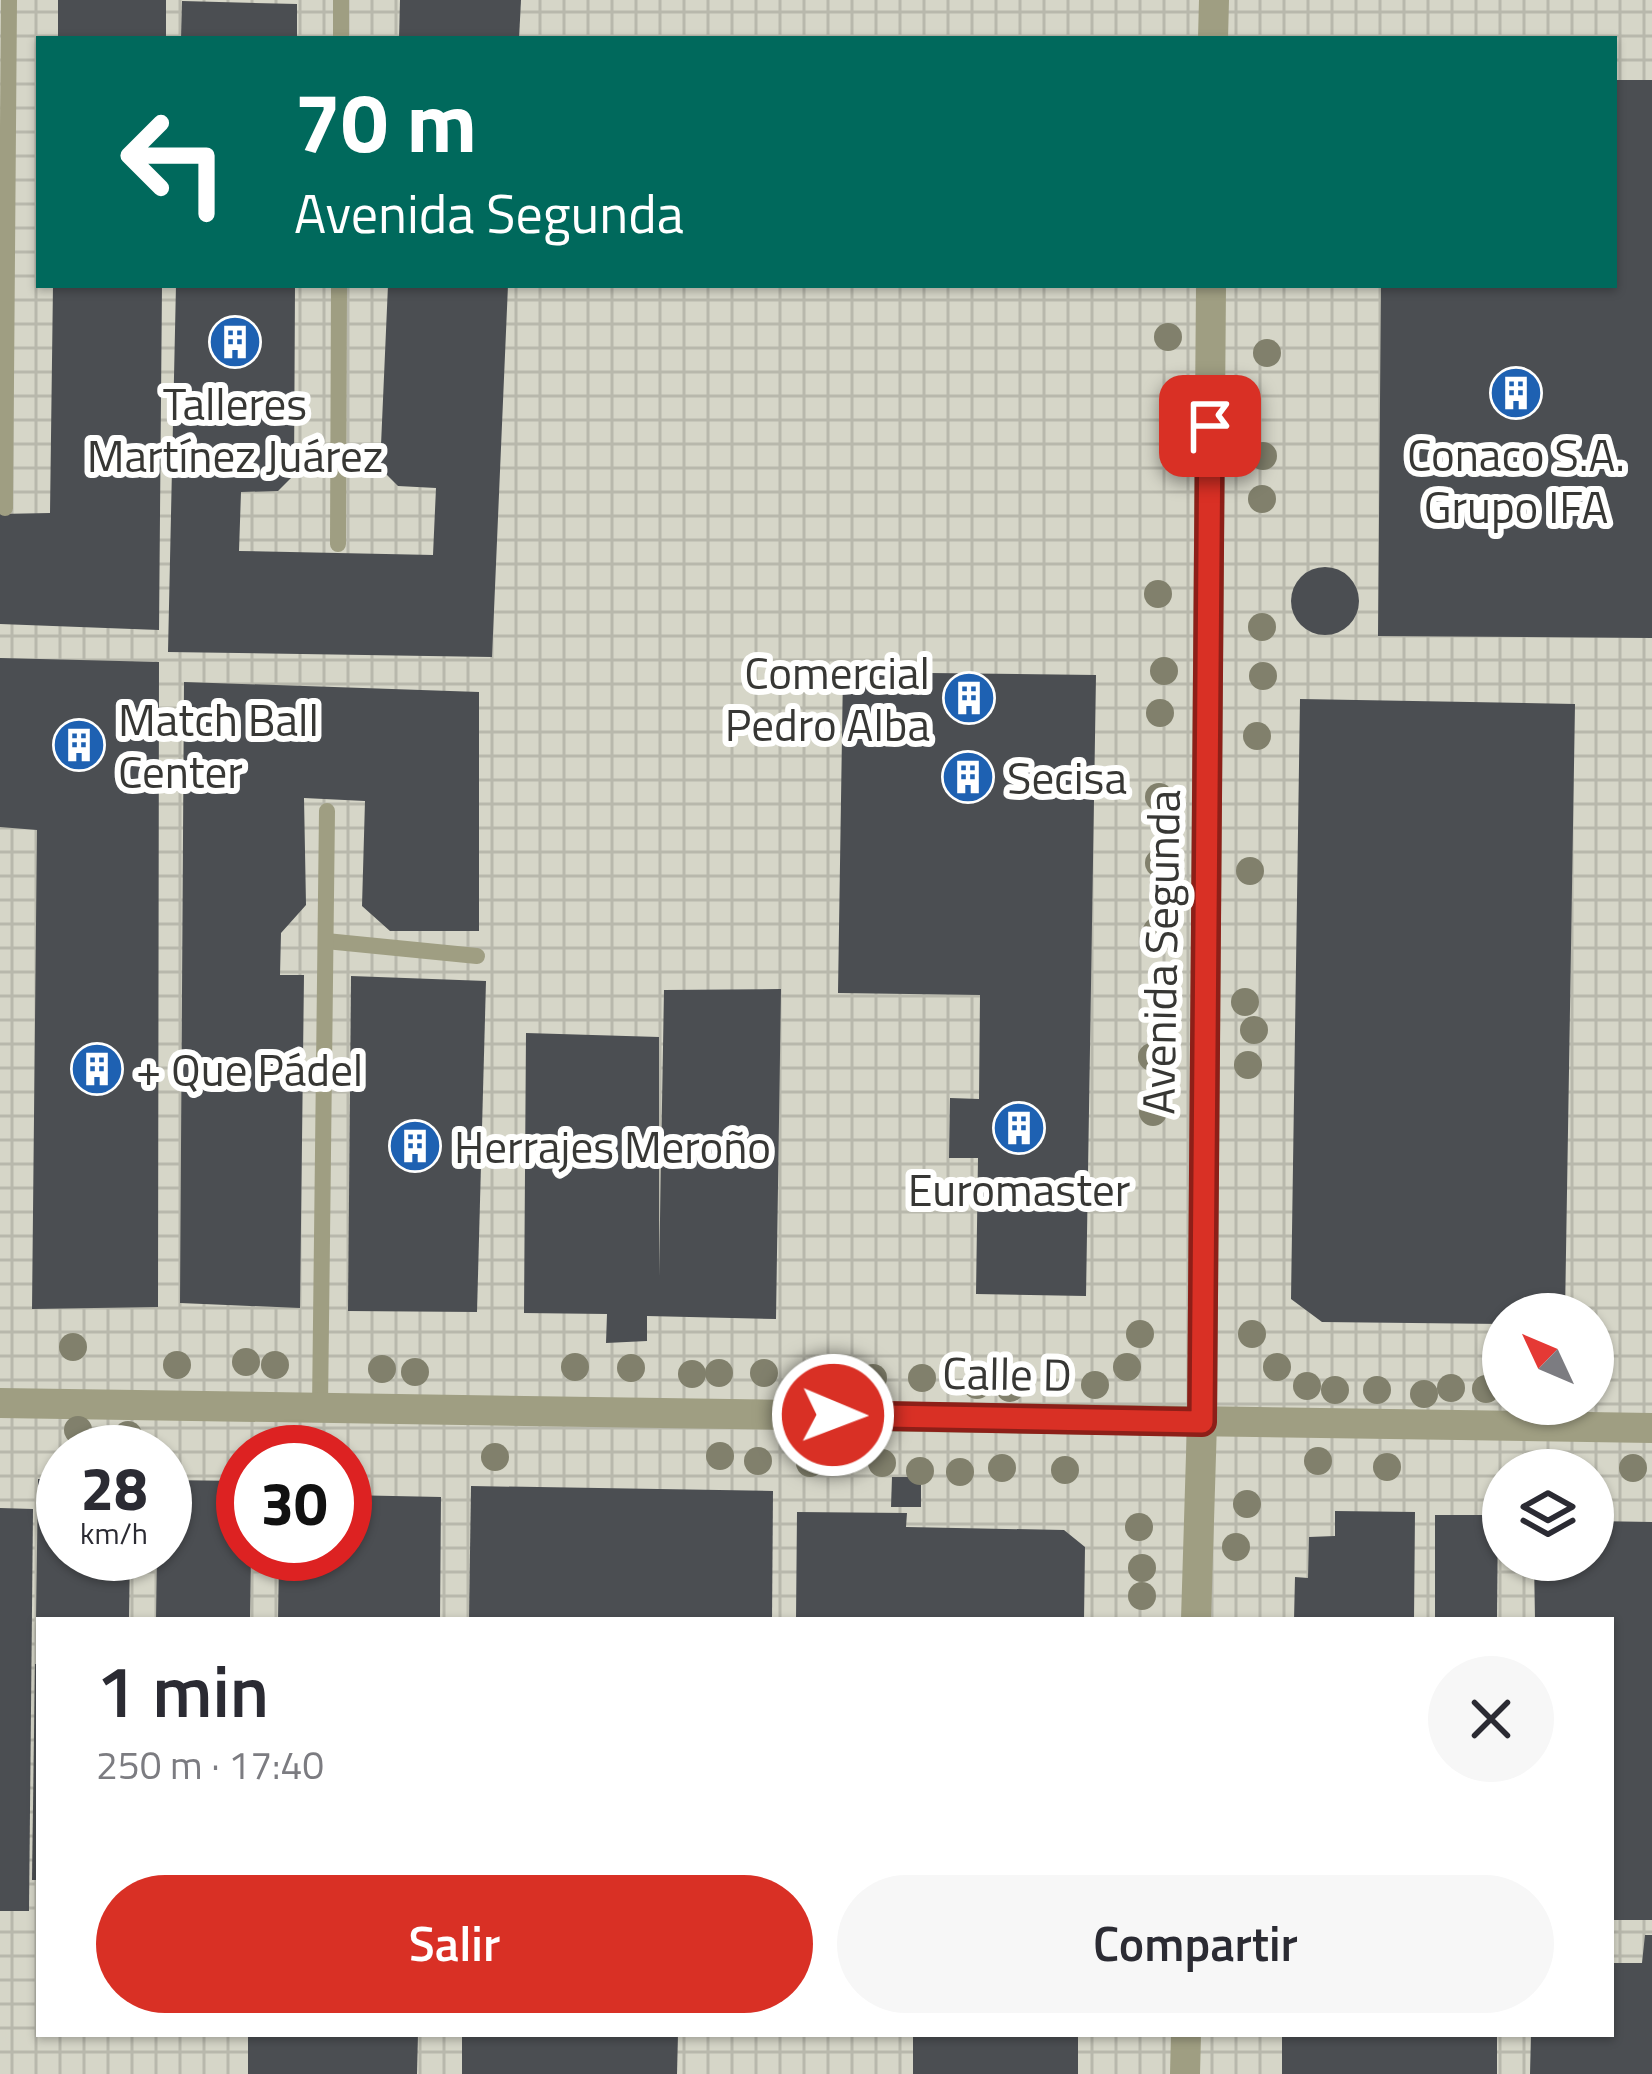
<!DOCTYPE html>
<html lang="es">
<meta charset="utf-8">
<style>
body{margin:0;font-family:"Titillium Web",sans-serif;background:#f7f7f7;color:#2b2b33;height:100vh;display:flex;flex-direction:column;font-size:45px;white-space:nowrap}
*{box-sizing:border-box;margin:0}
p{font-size:39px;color:#7c7c81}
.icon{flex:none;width:66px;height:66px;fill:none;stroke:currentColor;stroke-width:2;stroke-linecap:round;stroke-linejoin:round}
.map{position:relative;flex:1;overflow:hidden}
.details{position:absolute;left:36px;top:1617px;width:1578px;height:420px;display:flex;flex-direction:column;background:#fff;border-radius:0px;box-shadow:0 3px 9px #0004}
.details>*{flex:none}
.top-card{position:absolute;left:36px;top:36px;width:1581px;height:252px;border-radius:0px;box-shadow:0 3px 9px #0004;background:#00695c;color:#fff;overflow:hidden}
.needle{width:78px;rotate:314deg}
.controls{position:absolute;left:1482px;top:1293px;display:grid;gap:24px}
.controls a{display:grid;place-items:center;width:132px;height:132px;border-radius:50%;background:#fff;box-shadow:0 3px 9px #0004;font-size:60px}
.speed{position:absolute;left:36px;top:1425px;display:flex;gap:24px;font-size:60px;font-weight:700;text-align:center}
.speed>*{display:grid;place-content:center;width:156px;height:156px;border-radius:50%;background:#fff;box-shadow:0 3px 9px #0004;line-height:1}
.speed small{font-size:30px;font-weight:400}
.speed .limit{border:18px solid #d22;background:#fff;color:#111}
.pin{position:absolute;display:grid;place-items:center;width:102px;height:102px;color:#fff;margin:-51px;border-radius:24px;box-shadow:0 6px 18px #0006}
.me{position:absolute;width:132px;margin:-66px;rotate:91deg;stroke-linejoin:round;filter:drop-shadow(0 0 9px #0008)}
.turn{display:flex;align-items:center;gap:42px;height:252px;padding:0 60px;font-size:54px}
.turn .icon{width:156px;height:156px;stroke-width:2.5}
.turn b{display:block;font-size:84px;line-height:102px}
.round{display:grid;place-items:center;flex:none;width:126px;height:126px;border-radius:63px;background:#f7f7f7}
.headline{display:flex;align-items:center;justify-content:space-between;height:204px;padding:0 60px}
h1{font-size:72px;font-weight:600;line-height:90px}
.button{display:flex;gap:24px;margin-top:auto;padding:24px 60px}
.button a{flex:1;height:138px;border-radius:72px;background:#d93025;color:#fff;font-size:48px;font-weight:600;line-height:138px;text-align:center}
.button a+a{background:#f7f7f7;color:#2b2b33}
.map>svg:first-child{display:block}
.industrial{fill:url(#industrial-grid);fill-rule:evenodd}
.building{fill:#4b4e52}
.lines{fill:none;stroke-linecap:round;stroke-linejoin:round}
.lane{stroke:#9f9e82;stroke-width:16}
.street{stroke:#9f9e82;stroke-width:30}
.tree{fill:#81806c}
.route-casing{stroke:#8d1f18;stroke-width:30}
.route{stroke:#d93025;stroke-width:21}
.labels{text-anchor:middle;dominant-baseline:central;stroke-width:12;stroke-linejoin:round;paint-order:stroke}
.poi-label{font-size:45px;fill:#373734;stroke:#fffffe;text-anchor:start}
.street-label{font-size:45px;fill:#373734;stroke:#fffffe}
</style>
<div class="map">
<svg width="1652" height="2074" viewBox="0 0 1652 2074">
<defs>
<pattern id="industrial-grid" width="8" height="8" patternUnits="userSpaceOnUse" patternTransform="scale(3)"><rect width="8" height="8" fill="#d6d6c8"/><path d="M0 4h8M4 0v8" fill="none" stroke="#b8b8ac"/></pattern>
</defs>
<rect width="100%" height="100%" fill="#e2e2dc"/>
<path class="industrial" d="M 0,0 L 1652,0 L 1652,2074 L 0,2074 ZM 39,39 L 1614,39 L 1614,285 L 39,285 ZM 1503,1314 L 1593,1314 L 1593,1404 L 1503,1404 ZM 63,1452 L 165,1452 L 165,1554 L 63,1554 ZM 243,1452 L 345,1452 L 345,1554 L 243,1554 ZM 1503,1470 L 1593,1470 L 1593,1560 L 1503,1560 ZM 39,1620 L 1611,1620 L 1611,2034 L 39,2034 Z"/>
<g class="building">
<rect x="58" y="0" width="108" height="39"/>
<polygon points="400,0 521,0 519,39 399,39"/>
<polygon points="182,1 297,4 297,39 181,39"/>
<polygon points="1614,80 1652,80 1652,638 1378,636 1381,285 1614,285"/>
<polygon points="53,285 162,285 159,630 0,624 0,514 50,513"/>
<polygon points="176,285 295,285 294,475 278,491 241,492 239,551 433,555 436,488 398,486 380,468 388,285 508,285 492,657 168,652"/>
<circle cx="1325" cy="601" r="34"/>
<polygon points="0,658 159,662 158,1307 32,1309 37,830 0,827"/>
<polygon points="843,672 1096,675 1086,1296 976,1294 978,1158 949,1158 950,1098 979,1099 980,995 838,993"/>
<polygon points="184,682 479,692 479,931 390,931 362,906 365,801 304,798 306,905 281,933 280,975 304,975 300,1308 180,1303"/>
<polygon points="1300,699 1575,704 1565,1314 1503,1314 1503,1324 1322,1322 1291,1299"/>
<polygon points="351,976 486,981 477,1312 348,1311"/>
<polygon points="781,989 776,1319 647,1316 647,1341 606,1343 607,1314 524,1313 526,1033 659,1037 659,1277 664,990"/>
<polygon points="892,1477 921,1477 921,1507 891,1507"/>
<polygon points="38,1479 63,1479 63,1554 130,1554 129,1620 36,1620"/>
<polygon points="165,1480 243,1481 243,1554 251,1554 250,1620 156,1620 157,1554 165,1554"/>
<polygon points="471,1486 773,1491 772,1620 469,1620"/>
<polygon points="345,1495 441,1497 440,1620 278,1620 279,1554 345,1554"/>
<polygon points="0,1508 33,1509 29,1911 0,1911"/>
<polygon points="1335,1511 1415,1512 1414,1620 1294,1620 1295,1577 1308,1578 1309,1537 1335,1536"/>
<polygon points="797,1512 907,1513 906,1527 1064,1530 1085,1547 1084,1620 796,1620"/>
<polygon points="1435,1515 1498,1515 1497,1620 1435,1620"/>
<polygon points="1593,1521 1652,1522 1652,1920 1611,1920 1611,1620 1535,1620 1534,1560 1593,1560"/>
<polygon points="35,1664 39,1664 39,1880 32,1880"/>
<polygon points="1645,1935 1652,1935 1652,2074 1530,2074 1531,2034 1611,2034 1611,1963 1642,1963"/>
<polygon points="248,2034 418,2034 417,2074 248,2074"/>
<polygon points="462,2034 678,2034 677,2074 462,2074"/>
<rect x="913" y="2034" width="165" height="40"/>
<rect x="1282" y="2034" width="215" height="40"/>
</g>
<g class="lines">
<g class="lane">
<polyline points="341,39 341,0"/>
<polyline points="5,508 9,0"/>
<polyline points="338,544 339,285"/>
<polyline points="326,941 477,956"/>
<polyline points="320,1408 327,811"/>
</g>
<g class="street">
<polyline points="1213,39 1214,0"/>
<polyline points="0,1403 1652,1428"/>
<polyline points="1196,1620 1202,1422 1211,285"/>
<polyline points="1185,2074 1186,2034"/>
</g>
</g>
<g class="tree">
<circle cx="1168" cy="337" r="14"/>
<circle cx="1267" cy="353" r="14"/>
<circle cx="1263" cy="456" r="14"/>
<circle cx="1262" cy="499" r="14"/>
<circle cx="1158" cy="594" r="14"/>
<circle cx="1262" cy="627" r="14"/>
<circle cx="1164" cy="671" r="14"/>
<circle cx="1263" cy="676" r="14"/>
<circle cx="1160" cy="713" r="14"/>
<circle cx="1257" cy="736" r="14"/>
<circle cx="1159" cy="797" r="14"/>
<circle cx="1159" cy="863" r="14"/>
<circle cx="1250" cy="871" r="14"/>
<circle cx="1157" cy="931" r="14"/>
<circle cx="1245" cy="1002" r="14"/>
<circle cx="1254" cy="1030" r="14"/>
<circle cx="1152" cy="1057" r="14"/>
<circle cx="1248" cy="1065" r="14"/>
<circle cx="1153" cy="1112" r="14"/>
<circle cx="1140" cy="1334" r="14"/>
<circle cx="1252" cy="1334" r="14"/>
<circle cx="73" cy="1347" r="14"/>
<circle cx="246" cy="1362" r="14"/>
<circle cx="177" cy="1365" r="14"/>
<circle cx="275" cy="1365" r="14"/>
<circle cx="575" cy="1367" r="14"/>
<circle cx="1127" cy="1367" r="14"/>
<circle cx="1277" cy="1367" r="14"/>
<circle cx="631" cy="1368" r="14"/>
<circle cx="382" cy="1369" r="14"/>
<circle cx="415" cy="1372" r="14"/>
<circle cx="719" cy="1373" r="14"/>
<circle cx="764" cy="1373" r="14"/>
<circle cx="692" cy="1374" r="14"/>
<circle cx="873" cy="1378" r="14"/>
<circle cx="922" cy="1378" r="14"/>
<circle cx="815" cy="1381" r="14"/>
<circle cx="977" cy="1385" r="14"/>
<circle cx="1095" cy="1385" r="14"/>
<circle cx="1307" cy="1386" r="14"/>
<circle cx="1010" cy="1388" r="14"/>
<circle cx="1451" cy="1388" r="14"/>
<circle cx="1486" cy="1389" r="14"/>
<circle cx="1335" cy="1390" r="14"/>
<circle cx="1377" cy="1390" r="14"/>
<circle cx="1424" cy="1394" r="14"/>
<circle cx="78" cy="1430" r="14"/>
<circle cx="128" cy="1435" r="14"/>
<circle cx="720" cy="1456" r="14"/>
<circle cx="495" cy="1457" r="14"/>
<circle cx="758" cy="1461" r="14"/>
<circle cx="1318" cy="1461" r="14"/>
<circle cx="810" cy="1463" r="14"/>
<circle cx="882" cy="1463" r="14"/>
<circle cx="1387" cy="1467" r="14"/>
<circle cx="1002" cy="1468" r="14"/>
<circle cx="1633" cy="1468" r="14"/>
<circle cx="1065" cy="1470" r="14"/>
<circle cx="920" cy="1471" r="14"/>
<circle cx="960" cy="1472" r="14"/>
<circle cx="1247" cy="1504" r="14"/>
<circle cx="1139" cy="1527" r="14"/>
<circle cx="1236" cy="1547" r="14"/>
<circle cx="1142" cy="1568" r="14"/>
<circle cx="1142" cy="1596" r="14"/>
</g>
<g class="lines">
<g class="route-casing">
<polyline id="route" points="833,1415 1202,1422 1210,426"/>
</g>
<use href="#route" class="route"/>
</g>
<defs>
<g id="building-disc" transform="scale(2.7)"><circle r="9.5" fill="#1e61b2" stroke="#fffffe"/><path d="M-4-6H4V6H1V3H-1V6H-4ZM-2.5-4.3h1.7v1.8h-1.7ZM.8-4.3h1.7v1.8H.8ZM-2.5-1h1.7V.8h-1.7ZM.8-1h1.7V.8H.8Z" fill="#fff"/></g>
</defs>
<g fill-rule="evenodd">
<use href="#building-disc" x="235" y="342"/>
<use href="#building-disc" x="1516" y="393"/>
<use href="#building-disc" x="969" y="698"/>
<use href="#building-disc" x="79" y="745"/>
<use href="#building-disc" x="968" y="777"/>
<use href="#building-disc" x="97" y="1069"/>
<use href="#building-disc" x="1019" y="1128"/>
<use href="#building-disc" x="415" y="1146"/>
</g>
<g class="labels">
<g class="poi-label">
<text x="235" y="403" text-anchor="middle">Talleres<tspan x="235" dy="52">Martínez Juárez</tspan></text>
<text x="1516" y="454" text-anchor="middle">Conaco S.A.<tspan x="1516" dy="52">Grupo IFA</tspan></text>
<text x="930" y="672" text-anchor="end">Comercial<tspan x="930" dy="52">Pedro Alba</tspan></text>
<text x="118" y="719">Match Ball<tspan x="118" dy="52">Center</tspan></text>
<text x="1007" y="777">Secisa</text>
<text x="136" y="1069">+ Que Pádel</text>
<text x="454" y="1146">Herrajes Meroño</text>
<text x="1019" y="1189" text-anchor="middle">Euromaster</text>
</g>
<g class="street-label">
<text transform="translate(1160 952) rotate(-89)">Avenida Segunda</text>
<text transform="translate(1007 1373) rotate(1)">Calle D</text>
</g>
</g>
</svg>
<div class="controls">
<a><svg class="needle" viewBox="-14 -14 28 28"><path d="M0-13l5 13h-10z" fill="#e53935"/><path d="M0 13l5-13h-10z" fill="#7c7c81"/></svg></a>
<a><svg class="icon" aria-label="layers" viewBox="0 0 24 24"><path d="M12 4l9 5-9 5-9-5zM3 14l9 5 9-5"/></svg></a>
</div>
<div class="speed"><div>28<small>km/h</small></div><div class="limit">30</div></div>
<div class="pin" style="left:1210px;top:426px;background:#d93025"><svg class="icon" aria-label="arrive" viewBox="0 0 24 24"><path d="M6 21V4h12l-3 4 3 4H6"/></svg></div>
<svg class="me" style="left:833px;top:1415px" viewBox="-20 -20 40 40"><circle r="17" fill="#d93025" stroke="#fff" stroke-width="3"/><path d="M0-11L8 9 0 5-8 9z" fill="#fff"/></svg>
<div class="top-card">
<div class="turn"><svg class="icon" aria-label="left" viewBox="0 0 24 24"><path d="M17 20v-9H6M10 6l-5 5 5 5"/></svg><div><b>70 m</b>Avenida Segunda</div></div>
</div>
<section class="details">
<div class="headline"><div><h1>1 min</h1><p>250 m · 17:40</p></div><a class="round"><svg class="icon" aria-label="close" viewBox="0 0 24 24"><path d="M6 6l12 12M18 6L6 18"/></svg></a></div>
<div class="button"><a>Salir</a><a>Compartir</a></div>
</section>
</div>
